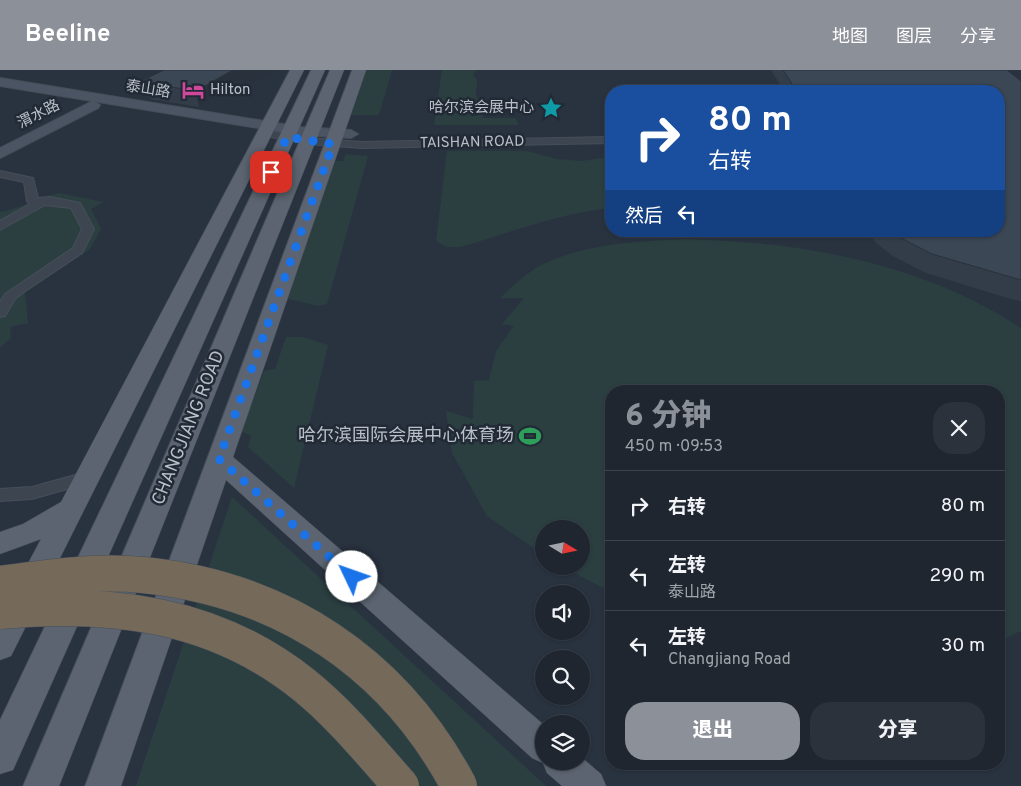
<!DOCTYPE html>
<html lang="zh">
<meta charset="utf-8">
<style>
body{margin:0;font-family:Overpass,"Noto Sans SC",sans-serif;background:#2c323c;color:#f1f3f6;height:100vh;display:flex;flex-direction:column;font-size:19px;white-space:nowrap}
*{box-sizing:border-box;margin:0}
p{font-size:16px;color:#a1a5ab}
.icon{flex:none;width:28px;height:28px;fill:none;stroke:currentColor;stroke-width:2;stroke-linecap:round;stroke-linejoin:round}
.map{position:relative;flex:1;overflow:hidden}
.sheet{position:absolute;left:605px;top:315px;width:400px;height:385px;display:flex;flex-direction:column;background:#1f2630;border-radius:20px;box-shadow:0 1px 4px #0004,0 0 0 1px #3c434c}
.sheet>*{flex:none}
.hud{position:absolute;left:605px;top:15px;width:400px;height:152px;border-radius:20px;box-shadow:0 1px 4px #0004,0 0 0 1px #3c434c;background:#1a4fa0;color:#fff;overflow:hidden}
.needle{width:32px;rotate:100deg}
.controls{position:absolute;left:535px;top:450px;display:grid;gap:10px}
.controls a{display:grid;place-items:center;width:55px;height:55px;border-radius:50%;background:#1f2630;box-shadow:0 1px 4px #0004,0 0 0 1px #3c434c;font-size:25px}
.pin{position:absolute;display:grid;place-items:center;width:42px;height:42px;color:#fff;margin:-21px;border-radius:10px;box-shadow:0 2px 8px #0006}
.me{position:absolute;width:55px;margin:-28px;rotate:312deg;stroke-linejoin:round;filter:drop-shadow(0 0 4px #0008)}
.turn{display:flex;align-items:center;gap:18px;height:105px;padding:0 20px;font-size:22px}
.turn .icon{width:65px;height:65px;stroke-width:2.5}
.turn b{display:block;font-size:35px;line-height:42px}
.then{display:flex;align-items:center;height:48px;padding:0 20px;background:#0003;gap:10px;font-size:19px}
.round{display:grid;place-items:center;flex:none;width:52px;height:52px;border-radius:20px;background:#2c323c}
.head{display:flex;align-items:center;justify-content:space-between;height:85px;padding:0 20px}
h1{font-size:30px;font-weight:800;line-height:38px;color:#8c9099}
.button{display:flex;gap:10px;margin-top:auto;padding:10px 20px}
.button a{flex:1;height:58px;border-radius:20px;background:#8c9099;color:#fff;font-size:20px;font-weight:800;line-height:58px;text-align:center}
.button a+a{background:#2c323c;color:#f1f3f6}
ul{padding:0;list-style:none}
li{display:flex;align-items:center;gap:15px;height:70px;padding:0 20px;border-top:1px solid #3c434c}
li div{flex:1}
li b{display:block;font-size:19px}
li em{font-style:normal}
header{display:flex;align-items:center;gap:30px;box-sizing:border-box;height:70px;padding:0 25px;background:#8c9099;color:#fff}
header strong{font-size:24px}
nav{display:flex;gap:28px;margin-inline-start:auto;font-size:18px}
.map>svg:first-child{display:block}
.green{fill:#2b3f41}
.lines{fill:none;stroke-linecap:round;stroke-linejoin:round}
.street-casing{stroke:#464e59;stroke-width:2}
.secondary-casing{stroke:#464e59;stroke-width:2}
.primary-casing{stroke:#464e59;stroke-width:1}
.street{fill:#3d4550;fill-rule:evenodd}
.secondary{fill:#4b5463;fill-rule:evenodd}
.primary{fill:#5b6470;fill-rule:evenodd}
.highway-bridge-casing{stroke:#47505a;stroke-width:37;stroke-linecap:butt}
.highway-bridge{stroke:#756a5a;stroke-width:36}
.wall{fill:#333d49}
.shaded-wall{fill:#29323c}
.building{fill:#3b4755;stroke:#29323c}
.route{stroke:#1a73e8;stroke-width:9;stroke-dasharray:0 16.2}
.labels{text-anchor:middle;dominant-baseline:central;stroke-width:5;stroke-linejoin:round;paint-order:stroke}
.far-street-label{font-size:15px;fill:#b9c0ca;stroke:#212a35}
.far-poi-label{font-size:15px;fill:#b9c0ca;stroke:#212a35;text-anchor:start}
.street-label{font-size:18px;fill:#b9c0ca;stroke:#212a35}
.poi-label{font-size:18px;fill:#b9c0ca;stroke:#212a35;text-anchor:end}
</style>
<header>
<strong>Beeline</strong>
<nav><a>地图</a><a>图层</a><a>分享</a></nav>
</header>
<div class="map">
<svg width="1021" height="716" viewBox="0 0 1021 716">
<rect width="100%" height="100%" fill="#293340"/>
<g class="green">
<polygon points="365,0 392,0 379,45 348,45"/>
<polygon points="442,0 476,0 473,5 477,10 476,24 483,48 515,48 519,55 434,55"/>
<path d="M 447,81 L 527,81 L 557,89 L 581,91 L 611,87 L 611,138 C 560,143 509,163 460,177 L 447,177 L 436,171 Z"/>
<polygon points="346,84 368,86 327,234 318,236 285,228 334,91 343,91"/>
<path d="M 59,123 L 103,132 L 91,139 L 101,159 L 90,179 L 25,223 L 28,253 L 10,257 L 11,268 L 0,277 L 0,142 C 23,138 36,128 59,123 Z"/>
<path d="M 683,169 C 801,172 921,192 1021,258 L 1021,561 L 999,571 L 999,321 L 611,321 L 611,522 L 561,496 L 581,496 L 581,459 L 544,459 L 544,485 L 487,446 L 452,383 L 446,341 L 473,349 L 474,311 L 489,310 L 496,281 L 514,256 L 502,254 L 524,228 L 500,228 C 511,218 523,206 536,198 C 579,174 635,172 683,169 Z"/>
<polygon points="286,267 303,267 328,275 294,418 248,377 251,366 241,361 264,301 275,299"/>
<polygon points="232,427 546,716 136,716"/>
</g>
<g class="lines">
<g class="street-casing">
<g id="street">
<polygon points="265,60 307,68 362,72 611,67 611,73 362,78 307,74 261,65 261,61"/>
<polygon points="0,101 33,108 38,128 50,127 80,133 94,159 82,183 25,221 15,229 5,246 0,247 0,232 5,224 73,178 82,159 71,138 45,135 0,160 0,151 30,134 27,131 24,112 0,107"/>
<polygon points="86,402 92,404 95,408 92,412 32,429 0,431 0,419 32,417"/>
</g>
</g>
<g class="secondary-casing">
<g id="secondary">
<polygon points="0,8 301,57 351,60 358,64 351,68 301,65 0,16"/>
<polygon points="93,31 100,35 98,38 0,88 0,78"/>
</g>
</g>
<g class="primary-casing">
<g id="primary">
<polygon points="290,0 304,0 11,586 0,590 0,546 41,469 0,484 0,462 23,454 61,432"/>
<polygon points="311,0 325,0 13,700 0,704 0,650"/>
<polygon points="330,0 344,0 59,716 23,716"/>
<polygon points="352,0 366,0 233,387 544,655 544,691 581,691 581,687 601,704 606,716 562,716 547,703 543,693 532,688 226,410 121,716 85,716"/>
</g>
</g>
<use href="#street" class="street"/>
<use href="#secondary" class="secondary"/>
<use href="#primary" class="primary"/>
<g class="highway-bridge-casing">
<g id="highway-bridge">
<path d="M 0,514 C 47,508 96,500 143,505 C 283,519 394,593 459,716"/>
<path d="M 0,541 C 111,531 214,543 304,615 C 340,644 370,681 401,716"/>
</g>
</g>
<use href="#highway-bridge" class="highway-bridge"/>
</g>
<g class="wall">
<polygon points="164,0 282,0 263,11 238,14 199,37 150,29 149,26 147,26 143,10"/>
<polygon points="771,0 1007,0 1021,11 1021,231 1014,230 926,203 893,186 875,172 869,161 999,161 999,21 784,21"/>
</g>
<polygon class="shaded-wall" points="233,0 282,0 263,11 238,14 199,37 196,21"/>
<g class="building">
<polygon points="164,0 233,0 196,21 146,13 149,11 143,10"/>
<polygon points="783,0 1007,0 1021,11 1021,210 932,184 899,167 891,161 999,161 999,21 797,21"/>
</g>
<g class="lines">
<polyline class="route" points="271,102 287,67 333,74 219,389 352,507"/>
</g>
<defs>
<g id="hotel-bare" transform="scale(1.725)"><path d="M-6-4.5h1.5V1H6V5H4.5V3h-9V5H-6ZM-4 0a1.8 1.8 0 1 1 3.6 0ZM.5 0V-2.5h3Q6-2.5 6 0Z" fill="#d1479c" stroke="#212a35" stroke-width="2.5" paint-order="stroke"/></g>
<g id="sight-bare" transform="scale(1.725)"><path d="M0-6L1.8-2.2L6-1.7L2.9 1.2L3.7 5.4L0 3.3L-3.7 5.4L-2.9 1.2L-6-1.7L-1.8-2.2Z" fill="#0f9aa8" stroke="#212a35" stroke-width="2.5" paint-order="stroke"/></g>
<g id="stadium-bare" transform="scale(1.725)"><path d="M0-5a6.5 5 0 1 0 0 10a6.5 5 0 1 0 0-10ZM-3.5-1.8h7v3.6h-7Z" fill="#2e9e5b" stroke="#212a35" stroke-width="2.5" paint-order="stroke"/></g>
</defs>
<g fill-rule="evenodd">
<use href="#hotel-bare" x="193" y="20"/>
<use href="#sight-bare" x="551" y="38"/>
<use href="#stadium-bare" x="530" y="366"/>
</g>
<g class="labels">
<g class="far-street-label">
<text transform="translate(148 20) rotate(9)">泰山路</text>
<text transform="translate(39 45) rotate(-27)">渭水路</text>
<text transform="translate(472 73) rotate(-1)">TAISHAN ROAD</text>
</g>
<g class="far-poi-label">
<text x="210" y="20">Hilton</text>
<text x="534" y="38" text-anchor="end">哈尔滨会展中心</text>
</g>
<g class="street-label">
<text transform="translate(189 358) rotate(-68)">CHANGJIANG ROAD</text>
</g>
<g class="poi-label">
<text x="514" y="366">哈尔滨国际会展中心体育场</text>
</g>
</g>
</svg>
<div class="controls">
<a><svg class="needle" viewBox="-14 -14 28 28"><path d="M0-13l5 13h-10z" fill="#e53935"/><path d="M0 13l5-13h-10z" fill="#a1a5ab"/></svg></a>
<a><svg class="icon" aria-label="sound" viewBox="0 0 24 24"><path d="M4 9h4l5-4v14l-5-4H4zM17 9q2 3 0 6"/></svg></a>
<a><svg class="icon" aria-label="search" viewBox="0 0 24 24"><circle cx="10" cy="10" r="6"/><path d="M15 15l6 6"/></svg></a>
<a><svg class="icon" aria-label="layers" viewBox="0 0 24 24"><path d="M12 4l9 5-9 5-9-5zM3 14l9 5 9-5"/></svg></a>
</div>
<div class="pin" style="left:271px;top:102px;background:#d93025"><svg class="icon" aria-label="arrive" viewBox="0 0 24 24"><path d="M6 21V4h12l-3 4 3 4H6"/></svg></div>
<svg class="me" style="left:352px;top:507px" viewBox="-20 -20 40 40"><circle r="19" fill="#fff"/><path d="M0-13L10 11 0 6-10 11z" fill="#1a73e8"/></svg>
<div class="hud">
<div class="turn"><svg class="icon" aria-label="right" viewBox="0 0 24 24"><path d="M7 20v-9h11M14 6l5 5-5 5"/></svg><div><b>80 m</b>右转</div></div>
<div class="then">然后<svg class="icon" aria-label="left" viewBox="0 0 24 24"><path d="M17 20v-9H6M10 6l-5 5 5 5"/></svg></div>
</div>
<section class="sheet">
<div class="head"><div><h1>6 分钟</h1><p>450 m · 09:53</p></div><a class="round"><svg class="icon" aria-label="close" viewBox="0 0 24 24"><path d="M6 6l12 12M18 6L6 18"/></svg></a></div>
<ul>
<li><svg class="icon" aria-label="right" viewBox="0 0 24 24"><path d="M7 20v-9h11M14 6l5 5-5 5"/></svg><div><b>右转</b></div><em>80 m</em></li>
<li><svg class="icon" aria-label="left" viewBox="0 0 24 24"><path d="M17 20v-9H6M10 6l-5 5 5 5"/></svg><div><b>左转</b><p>泰山路</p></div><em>290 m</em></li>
<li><svg class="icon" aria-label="left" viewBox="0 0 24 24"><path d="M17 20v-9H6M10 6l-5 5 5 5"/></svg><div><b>左转</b><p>Changjiang Road</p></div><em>30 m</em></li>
</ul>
<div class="button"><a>退出</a><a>分享</a></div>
</section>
</div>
